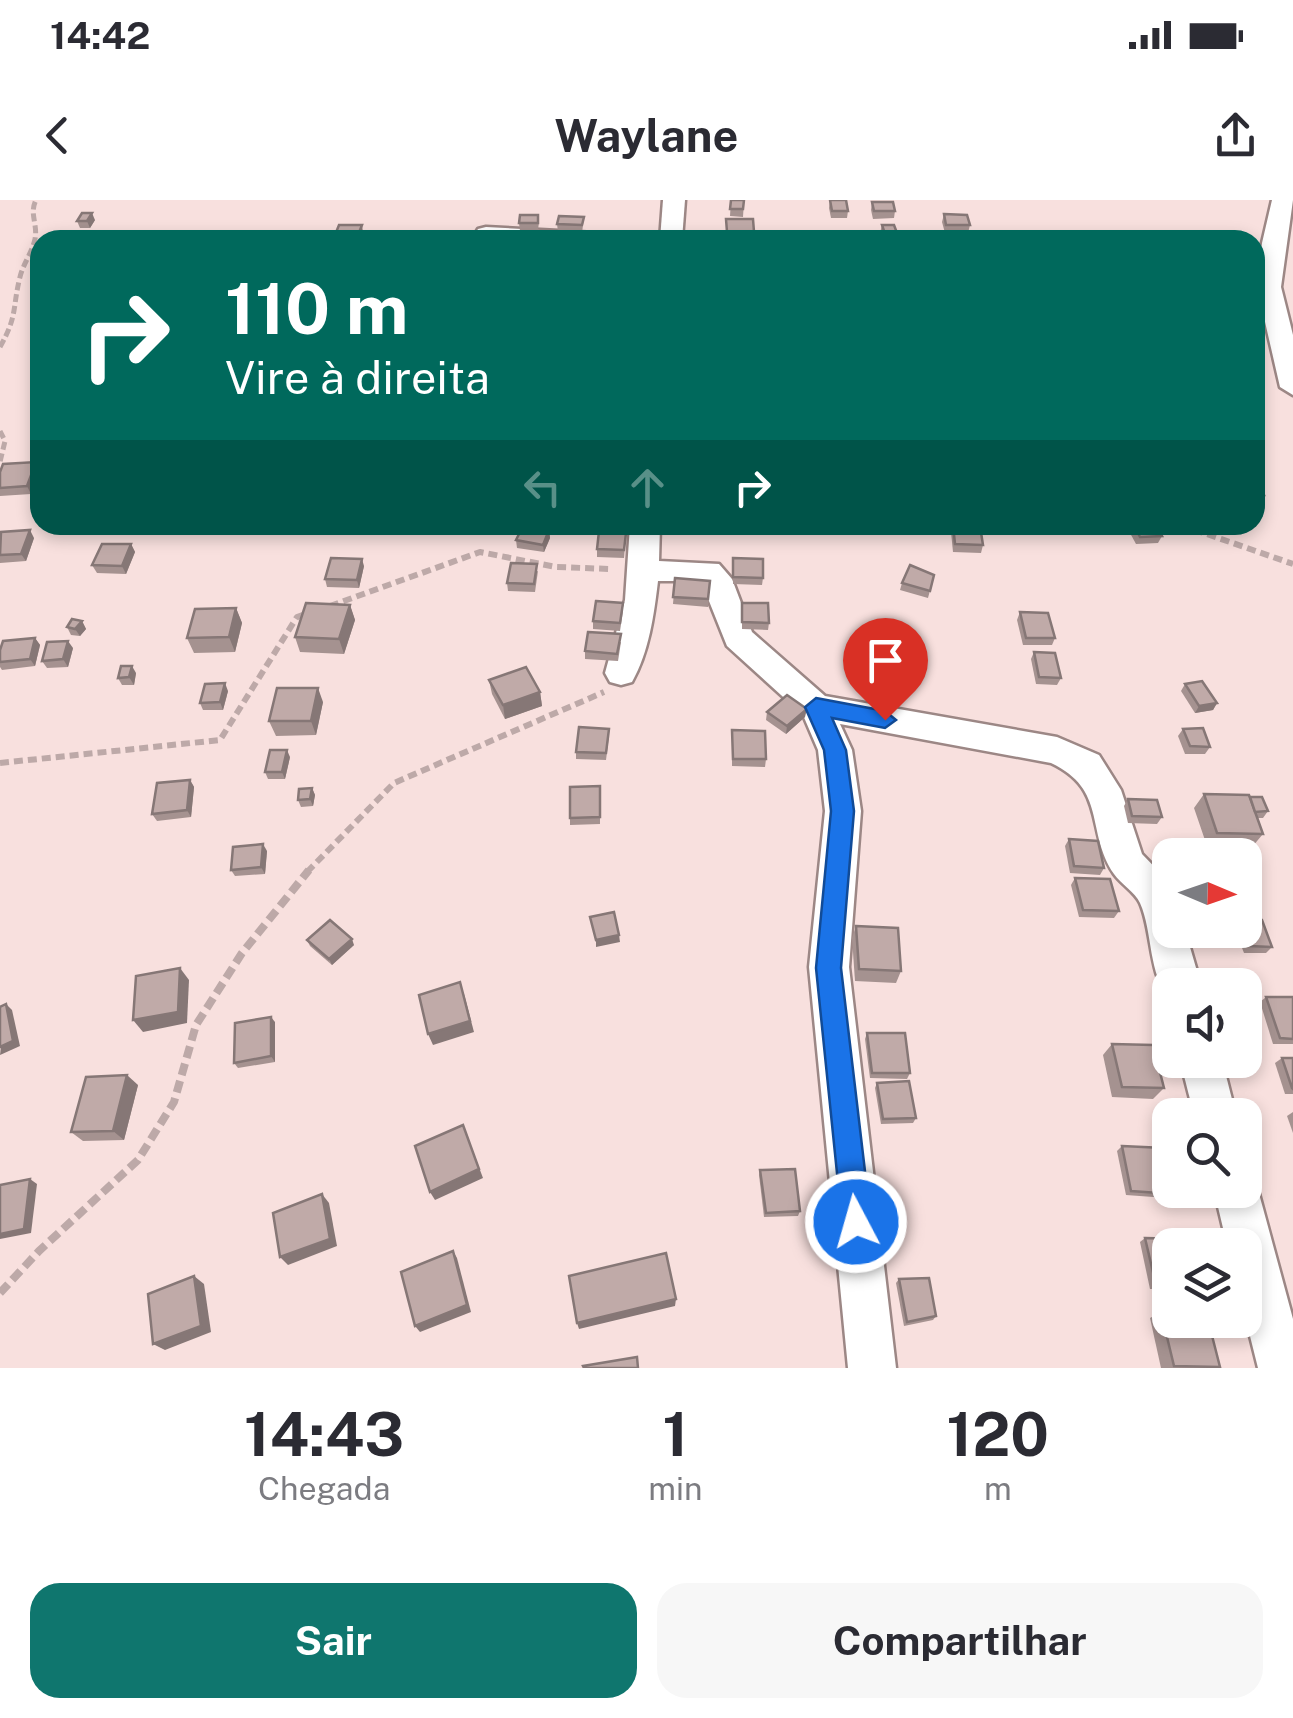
<!DOCTYPE html>
<html lang="pt">
<meta charset="utf-8">
<style>
body{margin:0;font-family:"Public Sans",sans-serif;background:#f7f7f7;color:#2b2b33;height:100vh;display:flex;flex-direction:column;font-size:38px;white-space:nowrap}
*{box-sizing:border-box;margin:0}
p{font-size:32px;color:#7c7c81}
.icon{flex:none;width:55px;height:55px;fill:none;stroke:currentColor;stroke-width:2;stroke-linecap:round;stroke-linejoin:round}
.map{position:relative;height:1168px;overflow:hidden}
.panel{display:flex;flex-direction:column;background:#fff;flex:1}
.panel>*{flex:none}
.hud{position:absolute;left:30px;top:30px;width:1235px;height:305px;border-radius:30px;box-shadow:0 5px 15px #0003;background:#00695c;color:#fff;overflow:hidden}
.needle{width:65px;rotate:92deg}
.buttons{position:absolute;left:1152px;top:638px;display:grid;gap:20px}
.buttons a{display:grid;place-items:center;width:110px;height:110px;border-radius:20px;background:#fff;box-shadow:0 5px 15px #0003;font-size:50px}
.pin{position:absolute;display:grid;place-items:center;width:85px;height:85px;color:#fff;margin:-102px -42px;border-radius:50% 50% 50% 0;rotate:-45deg;box-shadow:0 0 10px #0007}
.pin .icon{rotate:45deg}
.me{position:absolute;width:110px;margin:-55px;rotate:354deg;stroke-linejoin:round;filter:drop-shadow(0 0 8px #0008)}
.turn{display:flex;align-items:center;gap:35px;height:210px;padding:0 30px;font-size:45px}
.turn .icon{width:130px;height:130px;stroke-width:2.5}
.turn b{display:block;font-size:70px;line-height:85px}
.lanes{display:flex;align-items:center;height:95px;padding:0 30px;background:#0003;justify-content:center;gap:50px;direction:ltr}
.lanes .off{opacity:.35}
.eta{display:flex;justify-content:space-evenly;align-items:center;height:170px;text-align:center}
.eta b{font-size:60px;font-weight:700;line-height:70px}
.primary-button{display:flex;gap:20px;margin-top:auto;padding:20px 30px}
.primary-button a{flex:1;height:115px;border-radius:30px;background:#0f766e;color:#fff;font-size:40px;font-weight:700;line-height:115px;text-align:center}
.primary-button a+a{background:#f7f7f7;color:#2b2b33}
.status{display:flex;justify-content:space-between;align-items:center;height:70px;padding:0 50px;background:#fff;direction:ltr}
.status svg{height:28px;fill:currentColor}
header{display:flex;justify-content:space-between;align-items:center;height:130px;padding:0 30px;background:#fff;font-size:45px;font-weight:700}
.map>svg:first-child{display:block}
.lines{fill:none;stroke-linecap:round;stroke-linejoin:round}
.minor-casing{stroke:#9c8785;stroke-width:5}
.path-far2{stroke:#bda9a8;stroke-width:5;stroke-dasharray:8 4;stroke-linecap:butt}
.path-far1{stroke:#bda9a8;stroke-width:6;stroke-dasharray:9 5;stroke-linecap:butt}
.path{stroke:#bda9a8;stroke-width:8;stroke-dasharray:12 6;stroke-linecap:butt}
.minor{fill:#fff;fill-rule:evenodd}
.wall{fill:#a59290}
.shaded-wall{fill:#867776}
.building{fill:#c0aaa8;stroke:#867776;stroke-width:2.5}
.route{fill:#1a73e8;stroke:#114b97;stroke-width:2.5}
</style>
<div class="status"><b>14:42</b><svg viewBox="0 0 49 12"><path d="M0 12V9h3v3zM5 12V6h3v6zM10 12V3h3v9zM15 12V0h3v12zM26 1h20v11H26zM47 4h2v5h-2z"/></svg></div>
<header><svg class="icon" aria-label="back" viewBox="0 0 24 24"><path d="M15 5l-7 7 7 7"/></svg>Waylane<svg class="icon" aria-label="share" viewBox="0 0 24 24"><path d="M12 15V3M7 8l5-5 5 5M5 13v7h14v-7"/></svg></header>
<div class="map">
<svg width="1293" height="1168" viewBox="0 0 1293 1168">
<rect width="100%" height="100%" fill="#f8e0de"/>
<g class="lines">
<g class="minor-casing">
<g id="minor">
<polygon points="663,0 685,0 682,40 660,40"/>
<polygon points="1272,0 1293,0 1281,87 1293,135 1293,195 1280,187 1257,87 1262,43"/>
<polygon points="486,27 596,33 607,40 478,39 475,34 478,29"/>
<path d="M 630,325 L 660,325 L 659,361 L 719,364 L 732,379 L 752,432 L 825,496 L 1057,537 L 1099,555 L 1121,590 L 1142,654 L 1170,683 L 1170,730 L 1185,730 L 1201,785 L 1170,785 L 1170,799 C 1148,775 1153,732 1140,703 C 1135,692 1121,684 1114,674 C 1085,631 1108,590 1051,563 L 840,524 L 852,550 L 861,611 L 849,767 L 896,1168 L 848,1168 L 809,767 L 825,611 L 818,550 L 803,515 L 727,446 L 701,381 L 658,381 C 654,415 649,452 632,482 L 621,485 L 610,482 L 605,473 L 625,400 Z"/>
<polygon points="1180,860 1222,860 1236,915 1194,915"/>
<polygon points="1245,972 1252,974 1258,990 1293,1119 1293,1168 1258,1168 1245,1116 1245,1045 1227,1045 1214,990 1245,990"/>
</g>
</g>
<g class="path-far2">
<path d="M 0,147 C 18,115 12,109 20,77 C 23,64 32,53 35,39 C 38,24 29,14 36,0"/>
<polyline points="0,231 5,241 0,262"/>
</g>
<g class="path-far1">
<polyline points="1181,325 1293,364"/>
<polyline points="330,406 480,352 556,367 611,369"/>
<polyline points="0,563 220,540 297,417 308,413"/>
<polyline points="307,672 394,583 604,492"/>
</g>
<polyline class="path" points="0,1093 39,1051 138,960 174,902 196,825 242,753 309,670"/>
<use href="#minor" class="minor"/>
</g>
<g class="wall">
<polygon points="731,0 744,0 743,17 730,16"/>
<polygon points="830,0 848,11 847,18 831,18 829,8"/>
<polygon points="872,2 895,11 894,18 873,19 871,10"/>
<polygon points="944,14 970,25 968,33 945,33 942,22"/>
<polygon points="584,17 582,33 558,32 557,24"/>
<polygon points="726,19 754,32 754,39 727,39"/>
<polygon points="95,20 90,28 80,28 77,21"/>
<polygon points="539,22 538,30 520,31 519,23"/>
<polygon points="882,25 897,33 896,40 883,40 880,33"/>
<polygon points="36,262 40,270 31,294 0,296 0,272"/>
<polygon points="1255,275 1264,295 1260,303 1255,303"/>
<polygon points="735,325 765,325 764,335 735,334"/>
<polygon points="953,325 983,345 981,353 953,352 951,332"/>
<polygon points="1134,325 1162,336 1158,343 1136,344 1130,333"/>
<polygon points="549,330 550,338 544,352 517,348 516,340"/>
<polygon points="626,333 624,358 597,357 597,349"/>
<polygon points="0,335 34,338 26,361 0,363"/>
<polygon points="131,344 135,352 126,374 97,373 92,365"/>
<polygon points="733,358 763,378 762,385 733,384"/>
<polygon points="364,366 359,388 327,387 325,379"/>
<polygon points="538,371 535,392 508,391 507,383"/>
<polygon points="934,375 928,398 900,390 902,383"/>
<polygon points="675,378 710,381 708,407 673,404"/>
<polygon points="742,403 769,423 768,430 742,429"/>
<polygon points="350,405 355,420 344,454 300,452 295,437"/>
<polygon points="236,408 242,423 235,452 194,453 187,438"/>
<polygon points="623,411 620,431 593,429 593,421"/>
<polygon points="1020,412 1055,438 1052,445 1023,445 1017,420"/>
<polygon points="82,421 86,429 80,436 71,435 67,427"/>
<polygon points="35,438 40,445 35,466 2,470 0,467 0,450"/>
<polygon points="621,442 618,461 585,459 585,451"/>
<polygon points="73,448 68,467 47,468 42,461"/>
<polygon points="1034,452 1061,478 1057,485 1036,484 1031,459"/>
<polygon points="136,473 134,485 122,485 118,478"/>
<polygon points="489,480 540,492 542,506 505,519 492,494"/>
<polygon points="1185,484 1217,503 1213,510 1195,513 1181,491"/>
<polygon points="228,491 223,510 203,510 200,503"/>
<polygon points="323,502 316,535 276,536 269,521"/>
<polygon points="767,512 805,517 786,534 766,520"/>
<polygon points="1183,529 1210,547 1205,554 1185,554 1178,536"/>
<polygon points="732,530 766,559 765,567 732,566"/>
<polygon points="609,536 606,560 576,559 576,552"/>
<polygon points="290,557 285,579 268,579 265,572"/>
<polygon points="190,580 194,587 191,617 157,621 152,614"/>
<polygon points="600,586 600,624 570,625 570,618"/>
<polygon points="312,588 315,595 313,606 301,607 298,600"/>
<polygon points="1204,594 1250,597 1268,611 1263,618 1258,618 1263,634 1252,647 1207,646 1194,608"/>
<polygon points="1128,599 1162,617 1157,624 1128,623 1124,606"/>
<polygon points="1069,639 1104,668 1100,675 1070,673 1065,646"/>
<polygon points="267,651 265,674 235,676 231,670"/>
<polygon points="1075,678 1119,711 1114,718 1079,717 1071,685"/>
<polygon points="1245,683 1259,705 1253,711 1245,712"/>
<polygon points="856,726 901,771 896,783 855,781 852,738"/>
<polygon points="1235,730 1245,730 1272,747 1266,753 1244,753"/>
<polygon points="307,740 354,745 332,765 310,746"/>
<polygon points="1266,797 1293,797 1293,844 1273,844 1260,802"/>
<polygon points="275,822 275,862 238,868 234,863"/>
<polygon points="867,833 910,873 907,879 870,878 865,839"/>
<polygon points="1112,844 1164,888 1153,899 1112,897 1103,855"/>
<polygon points="1282,858 1293,858 1293,894 1285,894 1275,863"/>
<polygon points="877,883 916,918 913,923 881,924 875,888"/>
<polygon points="138,885 124,940 83,941 71,932"/>
<polygon points="1293,912 1293,933 1287,916"/>
<polygon points="1122,946 1173,994 1167,998 1126,995 1117,951"/>
<polygon points="760,970 800,1011 798,1016 764,1017 759,975"/>
<polygon points="1145,1038 1170,1045 1170,1089 1150,1089 1140,1042"/>
<polygon points="899,1079 936,1116 933,1120 904,1126 896,1083"/>
<polygon points="1161,1112 1219,1168 1161,1168 1150,1118"/>
</g>
<g class="shaded-wall">
<polygon points="92,13 95,20 90,28 87,21"/>
<polygon points="362,25 363,33 361,40 356,40"/>
<polygon points="36,262 40,270 31,294 27,286"/>
<polygon points="30,330 34,338 26,361 21,354"/>
<polygon points="549,330 550,338 544,352 543,345"/>
<polygon points="131,344 135,352 126,374 122,366"/>
<polygon points="362,359 364,366 359,388 357,380"/>
<polygon points="350,405 355,420 344,454 339,439"/>
<polygon points="236,408 242,423 235,452 229,437"/>
<polygon points="82,421 86,429 80,436 75,429"/>
<polygon points="35,438 40,445 35,466 30,459"/>
<polygon points="68,441 73,448 68,467 63,459"/>
<polygon points="132,466 136,473 134,485 129,477"/>
<polygon points="225,483 228,491 223,510 220,502"/>
<polygon points="318,488 323,502 316,535 311,521"/>
<polygon points="540,492 542,506 505,519 503,505"/>
<polygon points="1217,503 1213,510 1195,513 1199,506"/>
<polygon points="807,509 805,517 786,534 787,526"/>
<polygon points="287,550 290,557 285,579 282,572"/>
<polygon points="190,580 194,587 191,617 187,610"/>
<polygon points="312,588 315,595 313,606 310,599"/>
<polygon points="263,644 267,651 265,674 261,667"/>
<polygon points="619,735 620,742 596,747 596,740"/>
<polygon points="352,739 354,745 332,765 329,759"/>
<polygon points="180,768 189,780 187,823 143,832 133,820"/>
<polygon points="464,794 474,832 433,845 428,834"/>
<polygon points="6,804 12,810 20,846 0,855"/>
<polygon points="271,817 275,822 275,862 271,856"/>
<polygon points="127,875 138,885 124,940 113,931"/>
<polygon points="463,925 483,978 435,1000 430,992"/>
<polygon points="30,979 37,984 31,1033 0,1039 0,1034"/>
<polygon points="322,994 329,1003 337,1046 288,1065 280,1057"/>
<polygon points="453,1051 457,1058 471,1112 420,1132 415,1126"/>
<polygon points="194,1076 204,1084 211,1132 165,1150 153,1144"/>
<polygon points="676,1099 675,1106 579,1129 577,1123"/>
</g>
<g class="building">
<polygon points="731,0 744,0 743,9 730,9"/>
<polygon points="830,0 846,0 848,11 832,11"/>
<polygon points="872,2 893,2 895,11 874,11"/>
<polygon points="82,13 92,13 87,21 77,21"/>
<polygon points="944,14 967,15 970,25 946,25"/>
<polygon points="520,15 538,15 538,23 519,23"/>
<polygon points="559,16 584,17 582,25 557,24"/>
<polygon points="726,19 753,19 754,32 727,32"/>
<polygon points="339,25 362,25 356,40 333,40"/>
<polygon points="882,25 894,25 897,33 885,34"/>
<polygon points="36,262 27,286 0,288 0,272 3,264"/>
<polygon points="1255,275 1264,295 1255,295"/>
<polygon points="736,325 765,325 765,327 736,326"/>
<polygon points="953,325 980,326 983,345 955,344"/>
<polygon points="1134,325 1156,325 1162,336 1140,337"/>
<polygon points="523,326 549,330 543,345 516,340"/>
<polygon points="30,330 21,354 0,355 1,332"/>
<polygon points="599,331 626,333 624,350 597,349"/>
<polygon points="102,344 131,344 122,366 92,365"/>
<polygon points="331,358 362,359 357,380 325,379"/>
<polygon points="733,358 763,359 763,378 733,377"/>
<polygon points="511,363 537,364 534,384 507,383"/>
<polygon points="910,365 934,375 930,391 902,383"/>
<polygon points="675,378 710,381 708,399 673,397"/>
<polygon points="596,401 623,403 620,423 593,421"/>
<polygon points="306,403 350,405 339,439 295,437"/>
<polygon points="742,403 768,403 769,423 742,422"/>
<polygon points="236,408 229,437 187,438 195,409"/>
<polygon points="1020,412 1048,413 1055,438 1026,438"/>
<polygon points="72,419 82,421 75,429 67,427"/>
<polygon points="588,432 621,434 617,454 585,451"/>
<polygon points="35,438 30,459 0,462 0,450 3,441"/>
<polygon points="68,441 63,459 42,461 47,442"/>
<polygon points="1034,452 1055,453 1061,478 1039,477"/>
<polygon points="121,466 132,466 129,477 118,478"/>
<polygon points="526,467 540,492 503,505 489,480"/>
<polygon points="1202,481 1217,503 1199,506 1185,484"/>
<polygon points="225,483 220,502 200,503 205,484"/>
<polygon points="277,488 318,488 311,521 269,521"/>
<polygon points="787,495 807,509 787,526 767,512"/>
<polygon points="579,527 609,529 606,553 576,552"/>
<polygon points="1203,528 1210,547 1190,546 1183,529"/>
<polygon points="732,530 765,531 766,559 733,559"/>
<polygon points="270,550 287,550 282,572 265,572"/>
<polygon points="190,580 187,610 152,614 157,583"/>
<polygon points="600,586 600,617 570,618 570,587"/>
<polygon points="312,588 310,599 298,600 299,589"/>
<polygon points="1204,594 1249,595 1263,634 1217,633"/>
<polygon points="1250,597 1262,597 1268,611 1255,612"/>
<polygon points="1128,599 1157,600 1162,617 1132,616"/>
<polygon points="1069,639 1098,641 1104,668 1074,666"/>
<polygon points="263,644 261,667 231,670 233,647"/>
<polygon points="1075,678 1110,679 1119,711 1083,710"/>
<polygon points="1245,683 1249,683 1259,705 1245,706"/>
<polygon points="614,712 619,735 596,740 590,717"/>
<polygon points="330,720 352,739 329,759 307,740"/>
<polygon points="1245,720 1262,720 1272,747 1249,746 1243,730 1245,730"/>
<polygon points="856,726 898,728 901,771 859,769"/>
<polygon points="180,768 178,812 133,820 136,776"/>
<polygon points="460,782 470,821 428,834 419,795"/>
<polygon points="1266,797 1293,797 1293,839 1280,838"/>
<polygon points="6,804 13,841 0,847 0,807"/>
<polygon points="271,817 271,856 234,863 235,823"/>
<polygon points="867,833 905,833 910,873 872,873"/>
<polygon points="1112,844 1153,845 1164,888 1122,887"/>
<polygon points="1282,858 1293,858 1293,889 1292,888"/>
<polygon points="127,875 113,931 71,932 86,877"/>
<polygon points="909,881 916,918 883,919 877,883"/>
<polygon points="463,925 479,969 430,992 415,946"/>
<polygon points="1122,946 1164,948 1170,978 1170,990 1172,990 1173,994 1131,991"/>
<polygon points="795,969 800,1011 766,1013 760,970"/>
<polygon points="30,979 24,1029 0,1034 0,985"/>
<polygon points="322,994 330,1039 280,1057 273,1013"/>
<polygon points="1145,1038 1183,1039 1184,1045 1170,1045 1170,1086 1156,1085"/>
<polygon points="453,1051 467,1105 415,1126 401,1072"/>
<polygon points="666,1053 676,1099 577,1123 569,1076"/>
<polygon points="194,1076 201,1126 153,1144 148,1094"/>
<polygon points="929,1078 936,1116 907,1122 899,1079"/>
<polygon points="1161,1112 1170,1112 1170,1120 1208,1120 1220,1167 1174,1166"/>
<polygon points="637,1157 638,1168 584,1168 583,1166"/>
</g>
<polygon class="route" points="816,498 885,511 896,520 885,528 832,518 846,550 854,611 841,768 871,1022 867,1033 856,1037 846,1033 842,1022 816,768 831,611 824,550 805,507"/>
</svg>
<div class="buttons">
<a><svg class="needle" viewBox="-14 -14 28 28"><path d="M0-13l5 13h-10z" fill="#e53935"/><path d="M0 13l5-13h-10z" fill="#7c7c81"/></svg></a>
<a><svg class="icon" aria-label="sound" viewBox="0 0 24 24"><path d="M4 9h4l5-4v14l-5-4H4zM17 9q2 3 0 6"/></svg></a>
<a><svg class="icon" aria-label="search" viewBox="0 0 24 24"><circle cx="10" cy="10" r="6"/><path d="M15 15l6 6"/></svg></a>
<a><svg class="icon" aria-label="layers" viewBox="0 0 24 24"><path d="M12 4l9 5-9 5-9-5zM3 14l9 5 9-5"/></svg></a>
</div>
<div class="pin" style="left:885px;top:520px;background:#d93025"><svg class="icon" aria-label="arrive" viewBox="0 0 24 24"><path d="M6 21V4h12l-3 4 3 4H6"/></svg></div>
<svg class="me" style="left:856px;top:1022px" viewBox="-20 -20 40 40"><circle r="17" fill="#1a73e8" stroke="#fff" stroke-width="3"/><path d="M0-11L8 9 0 5-8 9z" fill="#fff"/></svg>
<div class="hud">
<div class="turn"><svg class="icon" aria-label="right" viewBox="0 0 24 24"><path d="M7 20v-9h11M14 6l5 5-5 5"/></svg><div><b>110 m</b>Vire à direita</div></div>
<div class="lanes"><svg class="icon off" aria-label="left" viewBox="0 0 24 24"><path d="M17 20v-9H6M10 6l-5 5 5 5"/></svg><svg class="icon off" aria-label="ahead" viewBox="0 0 24 24"><path d="M12 20V5M6 11l6-6 6 6"/></svg><svg class="icon" aria-label="right" viewBox="0 0 24 24"><path d="M7 20v-9h11M14 6l5 5-5 5"/></svg></div>
</div>
</div>
<section class="panel">
<div class="eta">
<div><b>14:43</b><p>Chegada</p></div>
<div><b>1</b><p>min</p></div>
<div><b>120</b><p>m</p></div>
</div>
<div class="primary-button"><a>Sair</a><a>Compartilhar</a></div>
</section>
